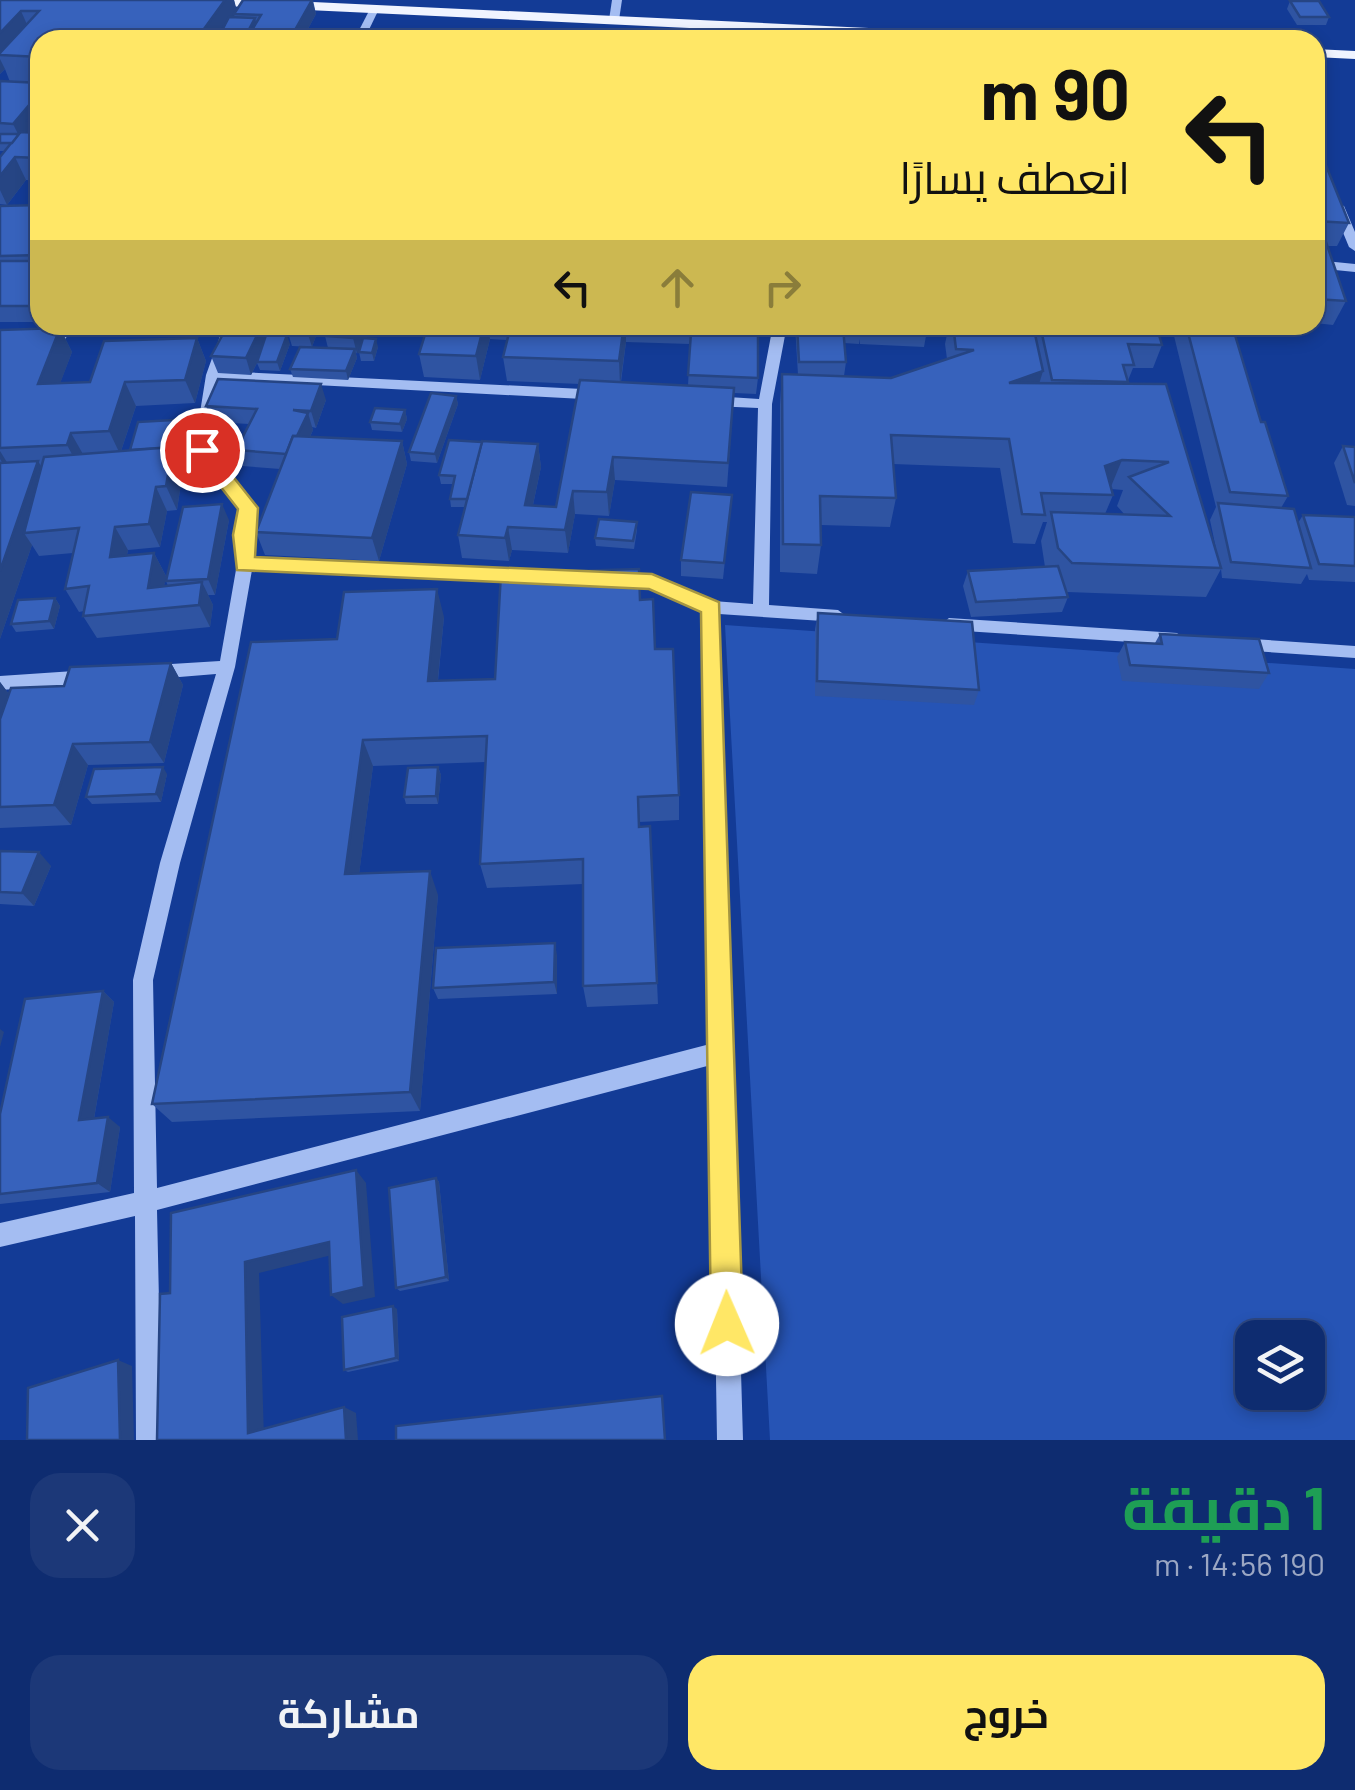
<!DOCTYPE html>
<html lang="ar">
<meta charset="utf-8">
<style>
body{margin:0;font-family:Barlow,Cairo,sans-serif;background:#1c3878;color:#f1f3f6;direction:rtl;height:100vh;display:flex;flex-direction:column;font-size:38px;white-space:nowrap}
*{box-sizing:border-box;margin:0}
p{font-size:32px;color:#9ba7c3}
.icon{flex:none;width:55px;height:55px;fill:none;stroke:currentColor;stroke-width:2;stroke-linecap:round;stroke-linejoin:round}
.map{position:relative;height:1440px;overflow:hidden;direction:ltr}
.sheet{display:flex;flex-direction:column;background:#0e2c70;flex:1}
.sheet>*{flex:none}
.guide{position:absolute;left:30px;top:30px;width:1295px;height:305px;border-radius:30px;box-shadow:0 5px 15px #0003,0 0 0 2px #2e4883;direction:rtl;background:#ffe766;color:#111;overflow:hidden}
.buttons{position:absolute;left:1235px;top:1320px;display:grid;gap:20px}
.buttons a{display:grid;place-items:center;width:90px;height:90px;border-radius:20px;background:#0e2c70;box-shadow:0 5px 15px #0003,0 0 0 2px #2e4883;font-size:50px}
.pin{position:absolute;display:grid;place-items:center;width:85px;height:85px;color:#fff;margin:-42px;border:5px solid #fff;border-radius:50%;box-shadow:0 2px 10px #0007}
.me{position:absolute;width:110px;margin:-55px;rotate:359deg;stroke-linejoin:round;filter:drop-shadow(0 0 8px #0008)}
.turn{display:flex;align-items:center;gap:35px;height:210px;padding:0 30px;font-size:45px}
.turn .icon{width:130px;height:130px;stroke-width:2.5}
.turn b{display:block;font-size:70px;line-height:85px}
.lanes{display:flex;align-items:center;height:95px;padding:0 30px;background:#0003;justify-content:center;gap:50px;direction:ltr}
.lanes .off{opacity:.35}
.round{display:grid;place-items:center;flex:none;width:105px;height:105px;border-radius:30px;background:#1c3878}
.head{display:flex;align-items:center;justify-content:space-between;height:170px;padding:0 30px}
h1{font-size:60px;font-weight:700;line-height:75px;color:#1e9e55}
.cta{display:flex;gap:20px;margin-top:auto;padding:20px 30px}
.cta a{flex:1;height:115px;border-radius:30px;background:#ffe766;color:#111;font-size:40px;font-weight:700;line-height:115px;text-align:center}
.cta a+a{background:#1c3878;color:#f1f3f6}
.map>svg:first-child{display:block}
.green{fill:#2654b5;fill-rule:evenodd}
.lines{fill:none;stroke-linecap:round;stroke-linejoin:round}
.minor{fill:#a4bdf2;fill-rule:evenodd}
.major{fill:#f0f4ff;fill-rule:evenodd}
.wall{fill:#2f54a2;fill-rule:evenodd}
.shaded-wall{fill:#264584}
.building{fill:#3762bc;stroke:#264584;stroke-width:2.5}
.route{fill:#ffe766;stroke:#a69642;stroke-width:2.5}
</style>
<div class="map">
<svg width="1355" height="1440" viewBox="0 0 1355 1440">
<rect width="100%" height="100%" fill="#133b96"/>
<path class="green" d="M 725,625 L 1355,669 L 1355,1440 L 770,1440 ZM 1252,1338 L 1308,1338 L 1308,1392 L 1252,1392 Z"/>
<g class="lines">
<g class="minor">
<polygon points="612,0 622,0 619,20 614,23 609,20"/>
<polygon points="370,9 378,11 364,40 354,40"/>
<polygon points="1334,203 1344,206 1355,232 1355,251 1349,247 1332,206"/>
<polygon points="1315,260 1355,264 1355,272 1315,268"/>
<polygon points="60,325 74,325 61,346 0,356 0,348 51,340"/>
<polygon points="224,325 238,325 221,371 602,390 609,395 602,400 219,380 208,449 256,508 251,535 253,559 524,570 532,576 524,582 252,570 235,667 180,863 153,980 157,1188 710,1044 703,610 650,588 620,586 612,580 620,574 652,576 713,601 753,604 758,408 713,406 706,401 713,396 759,399 773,325 787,325 772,404 769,605 838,610 846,616 838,622 719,614 743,1440 717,1440 711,1065 157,1210 162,1440 136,1440 135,1216 0,1247 0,1223 134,1193 133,980 160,863 216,674 155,679 147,672 155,665 220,661 237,564 235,535 240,509 194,450 206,375"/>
<polygon points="949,618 1177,633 1185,639 1177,645 949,630 941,624"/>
<polygon points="1238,638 1355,646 1355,658 1238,650 1230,644"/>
<polygon points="89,670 98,677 89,684 0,690 0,676"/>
</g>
<g class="major">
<polygon points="173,0 270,0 1041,36 1048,40 948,40 180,4"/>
<polygon points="1315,49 1355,51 1355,59 1315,57"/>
</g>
</g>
<g class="wall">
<polygon points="0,0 234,0 236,10 243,0 313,0 316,14 302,40 40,40 40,181 26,180 7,205 0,204 0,157 5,151 0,151 0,81 10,82 5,69 0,74"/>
<polygon points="1290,1 1329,17 1326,25 1297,25 1287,9"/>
<polygon points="1315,138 1349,223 1337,246 1327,246 1346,301 1333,325 1315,323"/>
<polygon points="40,205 40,322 0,322 0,206"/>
<polygon points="80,325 172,325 85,335"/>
<polygon points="228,325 368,325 363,338 378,347 374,361 361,361 359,352 362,342 356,354 357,358 348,380 293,377 290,369 328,348 325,336 316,336 312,347 292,346 288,333 272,333 271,335 290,344 280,371 260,370 257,363 251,375 218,373 211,356"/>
<polygon points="380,325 424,325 420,337 383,335"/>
<path d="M 428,325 L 714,325 L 714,333 L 758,378 L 756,394 L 734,393 L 727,487 L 615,480 L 609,516 L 575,514 L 568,553 L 512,550 L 509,561 L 462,558 L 458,535 L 465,507 L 451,507 L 450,499 L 453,484 L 441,484 L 439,475 L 538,444 L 541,467 L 533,505 L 556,507 L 580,384 L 507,381 L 503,357 L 507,340 L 490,339 L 480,380 L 424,377 L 419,354 ZM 626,342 L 690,344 L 688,386 L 621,382 Z"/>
<path d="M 795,325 L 928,325 L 924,347 L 860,344 L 860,339 L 859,344 L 844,343 L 846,362 L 844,376 L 891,378 L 947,359 L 945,344 L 949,325 L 1156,325 L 1162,345 L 1153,368 L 1133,368 L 1127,383 L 1218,558 L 1210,520 L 1216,507 L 1174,336 L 1177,329 L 1165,328 L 1164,325 L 1232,325 L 1261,422 L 1288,496 L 1281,508 L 1298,523 L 1303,515 L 1355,517 L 1355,582 L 1309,580 L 1307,574 L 1301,584 L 1222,578 L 1221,569 L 1206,597 L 1067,592 L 1068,597 L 1062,612 L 971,617 L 963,586 L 968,571 L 1045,567 L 1041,541 L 1047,522 L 1043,522 L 1035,544 L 1013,543 L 1000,468 L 893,464 L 896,498 L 890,527 L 821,525 L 821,545 L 817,574 L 780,572 L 780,404 L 782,374 L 798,375 ZM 1111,489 L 1123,490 L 1117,506 L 1125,515 L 1105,514 L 1113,495 Z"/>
<polygon points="60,328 72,352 60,383 90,382 197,338 206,361 195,403 136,406 121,451 130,450 191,419 195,427 187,461 179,461 183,470 177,510 167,511 160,547 128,550 127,555 154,553 166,576 164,586 168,586 166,581 229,520 215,595 208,595 213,605 210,627 97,638 83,616 84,611 79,612 65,589 73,553 39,556 32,545 0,639 0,330"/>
<polygon points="456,396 458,404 437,463 411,461 409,452"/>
<polygon points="326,400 316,428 312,427 313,430 310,437 402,441 407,464 379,561 265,555 256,532 280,469 242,466 236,450 249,424 212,422 206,406"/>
<polygon points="405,410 407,419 402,432 372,430 370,422"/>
<polygon points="1343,446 1355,447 1355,506 1347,505 1334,463"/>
<polygon points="732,495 723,579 681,576 681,560"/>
<polygon points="637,522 637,530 634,549 596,546 595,538"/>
<polygon points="55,598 60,606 54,629 16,632 11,624"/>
<polygon points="641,600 655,649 679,795 679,820 639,822 639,827 650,826 658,1004 587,1007 583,986 583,884 487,888 480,864 486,762 373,766 359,874 438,895 420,1111 172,1122 152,1104 337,639 444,617 438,681 495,679"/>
<polygon points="818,613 979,690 974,705 815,696 815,629"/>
<polygon points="1160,634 1269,673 1259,689 1122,681 1117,657 1125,642 1155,643"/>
<polygon points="171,663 183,685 164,763 88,765 71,825 0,828 0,682 9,694 64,686"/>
<polygon points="438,767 441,775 438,804 406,804 404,797"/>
<polygon points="167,774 161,802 92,804 86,797"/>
<polygon points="0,851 51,866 34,906 0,904"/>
<polygon points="557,955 557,994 438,999 433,988"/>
<polygon points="103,991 114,1002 94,1119 120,1127 110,1192 0,1204 0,1114"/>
<polygon points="436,1178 439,1182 449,1281 400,1291 396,1288"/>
<polygon points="397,1309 399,1361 348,1372 344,1370"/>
</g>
<g class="shaded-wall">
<polygon points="225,0 234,0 238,14 234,14 236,23 225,40 196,40"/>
<polygon points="312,0 316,14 302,40 292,40 291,37"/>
<polygon points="21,11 33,38 0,55 0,33"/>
<polygon points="255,18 259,33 249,35 250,40 244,39"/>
<polygon points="0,59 5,69 0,74"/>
<polygon points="40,92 40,116 28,120 31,127 21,140 13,124"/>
<polygon points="15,157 26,180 7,205 0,190 0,176"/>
<polygon points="262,325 269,325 272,333 251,375 246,358"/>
<polygon points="309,325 313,325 316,336 312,347 307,331"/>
<polygon points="358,325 368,325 357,354 353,338"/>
<polygon points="417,325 424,325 420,337"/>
<polygon points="484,325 488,325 490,339 480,380 476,356"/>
<polygon points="624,325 626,325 626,342 620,385 619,361"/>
<polygon points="60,328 72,352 51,408 38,384"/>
<polygon points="287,335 290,344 280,371 277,362"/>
<polygon points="197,338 206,361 195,403 185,380"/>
<polygon points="376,339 378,347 374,361 372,353"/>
<polygon points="355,349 357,358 348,380 346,371"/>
<polygon points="1043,371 1034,401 1009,383"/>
<polygon points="125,382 136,406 120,454 109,431"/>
<polygon points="321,384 326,400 316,428 311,411"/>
<polygon points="456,396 458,404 437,463 435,454"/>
<polygon points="405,410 407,419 402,432 400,424"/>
<polygon points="308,413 313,430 294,471 289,454"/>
<polygon points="191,419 195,427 187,461 183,452"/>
<polygon points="71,433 84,456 80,469 67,445"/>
<polygon points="402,441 407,464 379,561 372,538"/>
<polygon points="538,444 541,467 528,528 525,505"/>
<polygon points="173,447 183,470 177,510 166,486"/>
<polygon points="0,451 13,472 11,477 0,459"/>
<polygon points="613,457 615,480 609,516 607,492"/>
<polygon points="1122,460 1110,489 1105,466"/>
<polygon points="38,461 52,485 24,533 32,545 0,639 0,571"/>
<polygon points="156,487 167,511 160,547 149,524"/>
<polygon points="573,491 575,514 568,553 565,530"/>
<polygon points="222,504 229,520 215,595 208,579"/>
<polygon points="115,527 128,550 122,580 110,557"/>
<polygon points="508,527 512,550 509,561 505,538"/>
<polygon points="154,553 166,576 160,610 148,588"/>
<polygon points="202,582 213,605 210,627 199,605"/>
<polygon points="437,589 444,617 435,708 428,681"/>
<polygon points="55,598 60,606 54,629 49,621"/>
<polygon points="171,663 183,685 164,763 150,742"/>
<polygon points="0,682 12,698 0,731"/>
<polygon points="363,740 373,766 356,898 345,874"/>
<polygon points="73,744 88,765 71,825 54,805"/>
<polygon points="163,767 167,774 161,802 156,794"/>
<polygon points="438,767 441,775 438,804 436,796"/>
<polygon points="39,852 51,866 34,906 22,893"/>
<polygon points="430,871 438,895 420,1111 410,1092"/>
<polygon points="555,943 557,955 557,994 554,982"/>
<polygon points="103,991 114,1002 92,1130 79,1120"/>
<polygon points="0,1029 4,1032 0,1047"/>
<polygon points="108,1117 120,1127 110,1192 97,1183"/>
<polygon points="356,1170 366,1183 375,1297 343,1304 331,1295"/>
<polygon points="436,1178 439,1182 449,1281 446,1277"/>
<polygon points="329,1242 340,1253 259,1273 264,1438 248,1433 245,1262"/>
<polygon points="393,1306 397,1309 399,1361 396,1358"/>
<polygon points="118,1360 132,1366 134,1440 120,1440"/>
<polygon points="344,1407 356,1413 358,1440 346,1440"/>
</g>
<g class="building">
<polygon points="0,0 225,0 196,40 122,40 99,38 97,40 40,40 40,57 0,55 0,53 39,11 21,11 0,33"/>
<polygon points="243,0 312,0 291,37 249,35 261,15 234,14"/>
<polygon points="1290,1 1319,1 1329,17 1300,17"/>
<polygon points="229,17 255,18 244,39 289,39 217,40"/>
<polygon points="953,30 1168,40 954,40"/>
<polygon points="0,81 40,83 40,92 13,124 0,123"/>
<polygon points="40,105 40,120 28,120"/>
<polygon points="20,132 40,133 40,158 15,157 0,176 0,157"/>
<polygon points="0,134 19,134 12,143 0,143"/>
<polygon points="1315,138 1349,223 1315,221"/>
<polygon points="40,205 40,255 0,256 0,206"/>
<polygon points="1315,242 1326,242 1346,301 1315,299"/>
<rect x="0" y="261" width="40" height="45"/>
<polygon points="228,325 262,325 246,358 211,356"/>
<polygon points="289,325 309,325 307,331 287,329"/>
<polygon points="330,325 358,325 353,338 325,336"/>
<polygon points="428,325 484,325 476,356 419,354"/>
<polygon points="511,325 624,325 619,361 503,357"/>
<polygon points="797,325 862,325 862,327 843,327 846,362 799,362"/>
<polygon points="953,325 1033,325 1043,371 1009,383 1166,384 1221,568 1072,563 1058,548 1051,512 1170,516 1129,477 1169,462 1122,460 1105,466 1113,495 1041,493 1045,515 1022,514 1009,439 891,435 896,498 820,496 821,545 783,544 782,374 891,378 974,350 956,349"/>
<polygon points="1040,325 1156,325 1162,345 1128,344 1134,365 1123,365 1128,382 1052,380"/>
<polygon points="1186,325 1232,325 1261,422 1265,422 1288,496 1230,492"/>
<polygon points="60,328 38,384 90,382 104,341 197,338 185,380 125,382 109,431 71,433 67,445 0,448 0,330"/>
<polygon points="691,333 758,335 758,378 688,375"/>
<polygon points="266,335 287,335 277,362 257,362"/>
<polygon points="363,338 376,339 372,353 359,352"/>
<polygon points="300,347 355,349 346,371 290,369"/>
<polygon points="218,379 321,384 311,411 293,410 308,413 297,436 293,436 286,454 236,450 257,409 206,406"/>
<polygon points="580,380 734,388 728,463 613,457 607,492 573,491 565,530 508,527 505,538 458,535 482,441 538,444 525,505 556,507"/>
<polygon points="431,393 456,396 435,454 409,452"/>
<polygon points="375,408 405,410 400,424 370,422"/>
<polygon points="191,419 183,452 176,453 173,447 130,450 138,422"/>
<polygon points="293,436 402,441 372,538 256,532"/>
<polygon points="449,440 482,442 467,499 450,499 455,476 439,475"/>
<polygon points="1343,446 1355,447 1355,483"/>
<polygon points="173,447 166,486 156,487 149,524 115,527 110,557 154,553 148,588 202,582 199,605 83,616 89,586 65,589 79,528 24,533 44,457"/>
<polygon points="38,461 0,571 0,463"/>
<polygon points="691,492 732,495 724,563 681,560"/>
<polygon points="1218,503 1294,509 1311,568 1231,562"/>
<polygon points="222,504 208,579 166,581 183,507"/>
<polygon points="1303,515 1355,517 1355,566 1319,564"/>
<polygon points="599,519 637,522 633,541 595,538"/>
<polygon points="1058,566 1068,597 976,602 968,571"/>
<polygon points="639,569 640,600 653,599 655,649 673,649 679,795 638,797 639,827 650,826 657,983 583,986 583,859 480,864 487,736 363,740 345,874 430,871 410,1092 152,1104 251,642 337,639 344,592 437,589 428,681 495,679 501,573"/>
<polygon points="55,598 49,621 11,624 18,600"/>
<polygon points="818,613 972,622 979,690 817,681"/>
<polygon points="1160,634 1259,639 1269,673 1130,665 1125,642 1162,644"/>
<polygon points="171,663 150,742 73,744 54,805 0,807 0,719 11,688 64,686 70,667"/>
<polygon points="163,767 156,794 86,797 94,769"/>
<polygon points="438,767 436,796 404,797 408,768"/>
<polygon points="0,851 39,852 22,893 0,892"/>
<polygon points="555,943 554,982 433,988 436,948"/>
<polygon points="103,991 79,1120 108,1117 97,1183 0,1194 0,1114 25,999"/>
<polygon points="356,1170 364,1287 331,1295 329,1242 245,1262 248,1433 344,1407 346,1440 157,1440 160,1294 170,1293 171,1213"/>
<polygon points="436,1178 446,1277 396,1288 389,1188"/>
<polygon points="393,1306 396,1358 344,1370 342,1317"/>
<polygon points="118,1360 120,1440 27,1440 28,1388"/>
<polygon points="662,1396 665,1440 396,1440 396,1426"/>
</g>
<polygon class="route" points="202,444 208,445 258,508 255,557 652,574 719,602 743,1324 738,1335 727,1339 716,1335 711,1324 701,612 649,589 237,570 233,535 238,509 192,450"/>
</svg>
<div class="buttons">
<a><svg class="icon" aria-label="layers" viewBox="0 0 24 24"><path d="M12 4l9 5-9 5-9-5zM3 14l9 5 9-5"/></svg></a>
</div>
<div class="pin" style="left:202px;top:450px;background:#d93025"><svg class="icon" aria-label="arrive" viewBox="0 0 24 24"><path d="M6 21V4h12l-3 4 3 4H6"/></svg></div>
<svg class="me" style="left:727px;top:1324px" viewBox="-20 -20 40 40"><circle r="19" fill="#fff"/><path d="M0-13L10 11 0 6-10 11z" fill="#ffe766"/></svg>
<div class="guide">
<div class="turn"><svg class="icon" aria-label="left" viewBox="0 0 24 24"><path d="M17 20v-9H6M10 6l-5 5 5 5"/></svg><div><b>90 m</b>انعطف يسارًا</div></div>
<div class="lanes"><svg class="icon" aria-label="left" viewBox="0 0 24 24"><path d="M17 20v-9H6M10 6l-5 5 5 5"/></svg><svg class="icon off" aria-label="ahead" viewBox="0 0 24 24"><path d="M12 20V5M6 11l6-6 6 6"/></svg><svg class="icon off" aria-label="right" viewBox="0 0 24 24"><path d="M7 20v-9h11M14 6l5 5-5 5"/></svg></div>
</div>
</div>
<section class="sheet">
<div class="head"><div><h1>1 دقيقة</h1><p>190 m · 14:56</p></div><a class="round"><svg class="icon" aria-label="close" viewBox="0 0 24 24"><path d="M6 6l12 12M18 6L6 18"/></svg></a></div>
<div class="cta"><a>خروج</a><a>مشاركة</a></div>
</section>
